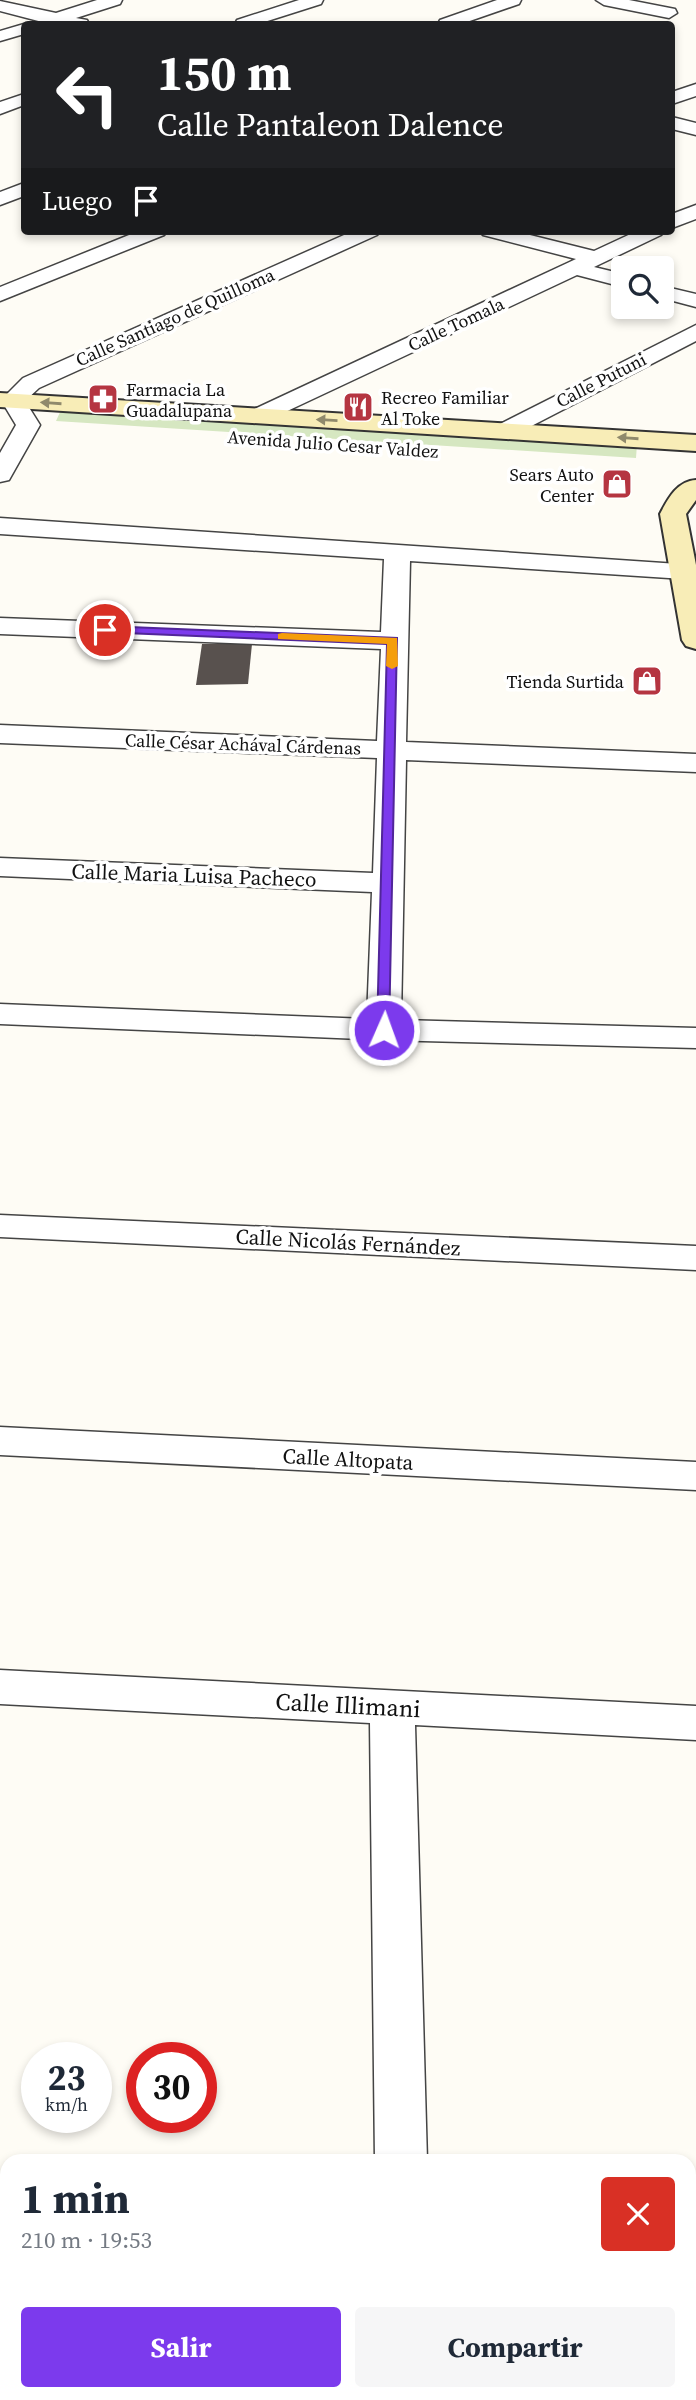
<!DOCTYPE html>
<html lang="es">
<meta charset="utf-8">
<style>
body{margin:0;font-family:"Source Serif 4",serif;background:#f6f6f7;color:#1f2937;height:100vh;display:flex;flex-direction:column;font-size:26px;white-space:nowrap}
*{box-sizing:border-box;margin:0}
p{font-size:23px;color:#747a83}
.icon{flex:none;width:38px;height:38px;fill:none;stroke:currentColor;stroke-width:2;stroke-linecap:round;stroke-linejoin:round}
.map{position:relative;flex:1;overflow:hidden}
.drawer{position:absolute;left:0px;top:2154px;width:696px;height:247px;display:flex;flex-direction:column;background:#fff;border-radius:21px 21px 0 0;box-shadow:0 4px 10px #0003}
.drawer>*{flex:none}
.hud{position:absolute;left:21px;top:21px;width:654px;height:214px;border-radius:7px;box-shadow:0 4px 10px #0003;background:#202124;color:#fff;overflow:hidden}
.tools{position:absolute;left:611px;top:256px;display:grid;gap:14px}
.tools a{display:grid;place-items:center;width:63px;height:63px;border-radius:7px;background:#fff;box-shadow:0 4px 10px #0003;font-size:35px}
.speed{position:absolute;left:21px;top:2042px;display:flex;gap:14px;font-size:35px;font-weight:700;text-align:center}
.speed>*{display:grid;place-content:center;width:91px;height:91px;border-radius:50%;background:#fff;box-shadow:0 4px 10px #0003;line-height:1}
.speed small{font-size:18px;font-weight:400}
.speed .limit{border:10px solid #d22;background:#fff;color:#111}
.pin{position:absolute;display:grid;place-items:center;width:60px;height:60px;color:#fff;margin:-30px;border:4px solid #fff;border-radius:50%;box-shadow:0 2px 7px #0007}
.me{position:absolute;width:77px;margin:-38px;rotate:2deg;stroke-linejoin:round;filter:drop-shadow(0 0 5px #0008)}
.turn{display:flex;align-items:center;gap:24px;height:147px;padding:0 21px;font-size:32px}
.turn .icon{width:91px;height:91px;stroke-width:2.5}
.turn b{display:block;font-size:49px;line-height:60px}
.then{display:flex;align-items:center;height:66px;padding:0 21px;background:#0003;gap:14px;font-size:26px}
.round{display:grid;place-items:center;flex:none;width:74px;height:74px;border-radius:7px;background:#f6f6f7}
.head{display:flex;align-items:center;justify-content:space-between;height:119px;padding:0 21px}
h1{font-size:42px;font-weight:700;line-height:52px}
.cta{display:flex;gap:14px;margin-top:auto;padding:14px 21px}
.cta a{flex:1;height:80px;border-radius:7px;background:#7c3aed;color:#fff;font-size:28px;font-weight:700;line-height:80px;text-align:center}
.cta a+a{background:#f6f6f7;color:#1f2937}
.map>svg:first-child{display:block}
.green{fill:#d6e7c1}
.building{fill:#58514e}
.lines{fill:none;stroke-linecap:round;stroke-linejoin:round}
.street-casing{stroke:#444;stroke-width:3}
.secondary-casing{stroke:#333;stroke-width:4}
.street{fill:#fff;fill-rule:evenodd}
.secondary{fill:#f8edb7;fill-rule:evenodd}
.oneway{fill:#908a6c}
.route{fill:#7c3aed;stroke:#51269a;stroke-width:2}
.slow{fill:#f59e0b}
.labels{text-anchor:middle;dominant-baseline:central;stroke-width:7;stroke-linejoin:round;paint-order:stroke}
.far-street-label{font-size:18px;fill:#111;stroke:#fff}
.far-poi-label{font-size:18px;fill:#111;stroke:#fff;text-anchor:start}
.street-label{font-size:21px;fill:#111;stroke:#fff}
.near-street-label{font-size:24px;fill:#111;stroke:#fff}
</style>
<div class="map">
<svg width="696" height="2400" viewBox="0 0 696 2400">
<rect width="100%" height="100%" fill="#fefcf5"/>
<polygon class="green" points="61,410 637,444 636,458 56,421"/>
<polygon class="building" points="202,644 252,644 248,684 196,685"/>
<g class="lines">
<g class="street-casing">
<g id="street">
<polygon points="97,0 122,0 120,4 76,18 87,20 89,24 50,24 0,11 0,1 56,13"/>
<polygon points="299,0 323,0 321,4 258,24 235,24 237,20"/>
<polygon points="497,0 521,0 519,4 461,24 438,24 440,20"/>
<polygon points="596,0 629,0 675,9 677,13 669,18 604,5"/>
<polygon points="24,24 26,24 24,34 0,41 0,31"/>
<polygon points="696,84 696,96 672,104 672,92"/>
<polygon points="24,94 24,105 0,114 0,102"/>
<polygon points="672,117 696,123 696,135 672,129"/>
<polygon points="24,183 24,196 0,205 0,192"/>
<polygon points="696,205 696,219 672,228 672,214"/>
<polygon points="139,231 167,231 164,235 0,301 0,287"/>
<polygon points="353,231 380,231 377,235 39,388 25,401 40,425 9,480 0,482 0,453 16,425 1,400 23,378"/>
<polygon points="480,231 514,231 594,251 637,231 664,231 661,235 594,267 623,274 623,287 577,275 266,421 250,421 246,416 250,411 576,259 483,235"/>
<polygon points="662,286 696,294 696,307 662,298"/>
<polygon points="696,325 696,341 514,435 498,435 494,430 498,425"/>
<polygon points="0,518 693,565 696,569 693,577 684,579 410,561 406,742 696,754 696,772 406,760 401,1020 696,1028 696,1048 384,1040 0,1024 0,1004 367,1019 372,892 0,876 0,858 373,873 377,758 0,743 0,725 377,741 381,649 0,634 0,618 381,632 384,559 0,534"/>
<polygon points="0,1215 696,1246 696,1270 0,1237"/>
<polygon points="0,1427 696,1462 696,1490 0,1455"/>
<polygon points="0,1670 696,1706 696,1740 415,1725 427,2161 375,2161 370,1723 0,1704"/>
<rect x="377" y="2394" width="56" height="6"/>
</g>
</g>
<g class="secondary-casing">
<g id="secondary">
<polygon points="0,393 696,435 696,451 0,407"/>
<path d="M 696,480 L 696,500 L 686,514 L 696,565 L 696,649 L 686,646 L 682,640 L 660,514 C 668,499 677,481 696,480 Z"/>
</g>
</g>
<use href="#street" class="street"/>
<use href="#secondary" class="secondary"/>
</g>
<defs><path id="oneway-solid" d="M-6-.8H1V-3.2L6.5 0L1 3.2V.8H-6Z" transform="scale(1.75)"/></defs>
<g class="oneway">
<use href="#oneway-solid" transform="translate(51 403) rotate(-176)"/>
<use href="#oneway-solid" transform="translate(327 420) rotate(-177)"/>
<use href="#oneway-solid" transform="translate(628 438) rotate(-176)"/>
</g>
<polygon class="route" points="105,626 397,638 389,1033 384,1034 377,1030 387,644 101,632 99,630"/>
<polygon class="slow" points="282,633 397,638 398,666 392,669 386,666 387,644 278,639 278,634"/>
<defs>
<g id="pharmacy-square" transform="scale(1.575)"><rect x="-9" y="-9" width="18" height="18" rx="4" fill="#b53541" stroke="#fff"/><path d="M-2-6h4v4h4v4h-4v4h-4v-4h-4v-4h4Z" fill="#fff"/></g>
<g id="restaurant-square" transform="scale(1.575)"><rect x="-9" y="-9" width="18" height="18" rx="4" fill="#b53541" stroke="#fff"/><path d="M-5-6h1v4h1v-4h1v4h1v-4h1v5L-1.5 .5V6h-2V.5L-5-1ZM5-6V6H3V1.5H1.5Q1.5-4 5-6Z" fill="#fff"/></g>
<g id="shop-square" transform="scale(1.575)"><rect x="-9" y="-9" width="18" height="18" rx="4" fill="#b53541" stroke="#fff"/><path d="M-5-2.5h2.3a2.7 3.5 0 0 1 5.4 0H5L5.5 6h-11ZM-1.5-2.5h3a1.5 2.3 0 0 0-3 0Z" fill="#fff"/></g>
</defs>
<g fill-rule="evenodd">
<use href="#pharmacy-square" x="103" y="399"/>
<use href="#restaurant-square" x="358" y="407"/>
<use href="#shop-square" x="617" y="484"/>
<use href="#shop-square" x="647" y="681"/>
</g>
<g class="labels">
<g class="far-street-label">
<text transform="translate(175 317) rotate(-24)">Calle Santiago de Quilloma</text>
<text transform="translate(456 324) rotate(-25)">Calle Tomala</text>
<text transform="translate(601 380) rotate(-27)">Calle Putuni</text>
<text transform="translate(333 444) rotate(4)">Avenida Julio Cesar Valdez</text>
<text transform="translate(243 744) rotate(2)">Calle César Achával Cárdenas</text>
</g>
<g class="far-poi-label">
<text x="126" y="389">Farmacia La<tspan x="126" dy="21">Guadalupana</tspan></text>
<text x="381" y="397">Recreo Familiar<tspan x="381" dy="21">Al Toke</tspan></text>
<text x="594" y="474" text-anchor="end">Sears Auto<tspan x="594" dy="21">Center</tspan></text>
<text x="624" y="681" text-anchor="end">Tienda Surtida</text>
</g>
<g class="street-label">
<text transform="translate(194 875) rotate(2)">Calle Maria Luisa Pacheco</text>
<text transform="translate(348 1242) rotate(3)">Calle Nicolás Fernández</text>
<text transform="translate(348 1459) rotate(3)">Calle Altopata</text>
</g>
<g class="near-street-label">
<text transform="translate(348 1705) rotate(3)">Calle Illimani</text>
</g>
</g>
</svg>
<div class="tools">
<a><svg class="icon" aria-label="search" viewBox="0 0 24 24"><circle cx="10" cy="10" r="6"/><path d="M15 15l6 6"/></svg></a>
</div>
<div class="speed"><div>23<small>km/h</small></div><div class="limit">30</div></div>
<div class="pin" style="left:105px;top:630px;background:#d93025"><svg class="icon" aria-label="arrive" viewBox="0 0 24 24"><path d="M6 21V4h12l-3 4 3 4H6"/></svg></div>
<svg class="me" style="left:384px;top:1030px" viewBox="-20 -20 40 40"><circle r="17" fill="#7c3aed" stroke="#fff" stroke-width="3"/><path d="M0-11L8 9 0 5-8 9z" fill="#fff"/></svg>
<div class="hud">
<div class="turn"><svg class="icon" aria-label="left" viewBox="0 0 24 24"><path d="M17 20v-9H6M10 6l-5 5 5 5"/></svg><div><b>150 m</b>Calle Pantaleon Dalence</div></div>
<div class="then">Luego<svg class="icon" aria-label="arrive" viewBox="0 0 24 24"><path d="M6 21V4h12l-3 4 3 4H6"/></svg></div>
</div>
<section class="drawer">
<div class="head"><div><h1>1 min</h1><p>210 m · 19:53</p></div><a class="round" style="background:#d93025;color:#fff"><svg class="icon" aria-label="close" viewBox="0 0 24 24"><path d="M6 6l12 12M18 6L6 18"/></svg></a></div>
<div class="cta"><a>Salir</a><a>Compartir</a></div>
</section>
</div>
